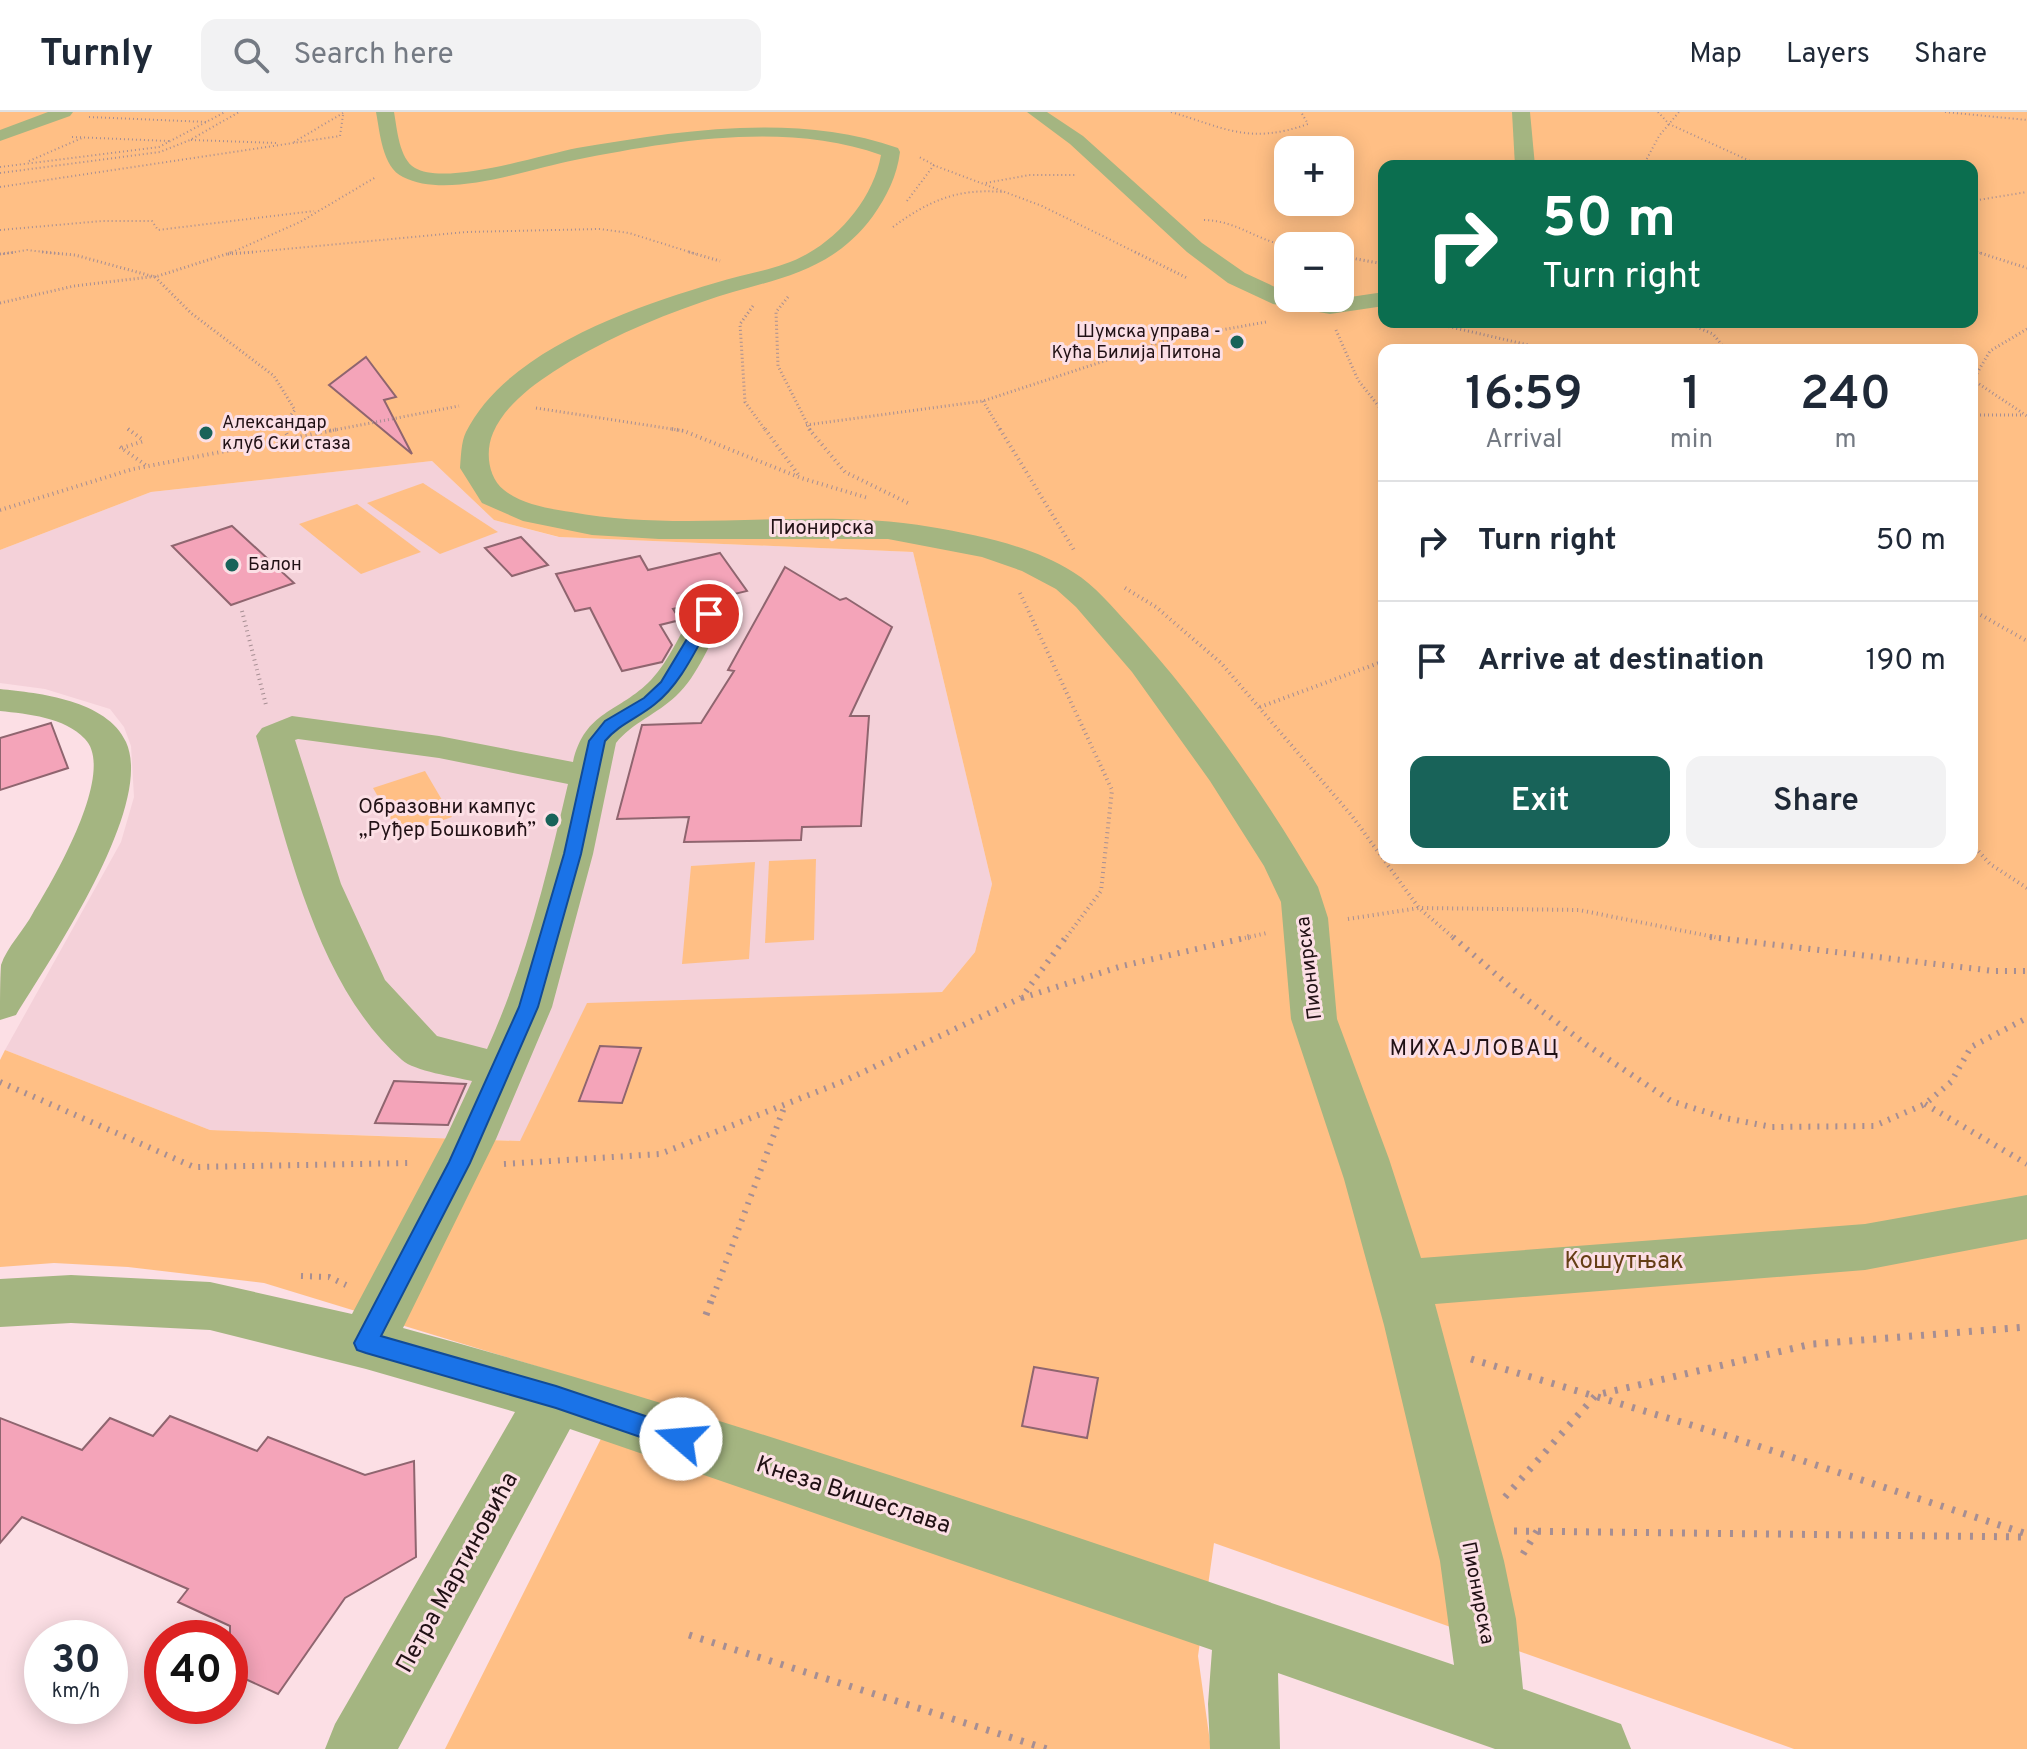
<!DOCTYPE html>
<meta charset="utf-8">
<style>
body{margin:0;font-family:Overpass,sans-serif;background:#f2f2f3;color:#1f2937;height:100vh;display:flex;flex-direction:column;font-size:30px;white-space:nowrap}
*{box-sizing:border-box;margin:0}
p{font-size:26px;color:#747a83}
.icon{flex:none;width:44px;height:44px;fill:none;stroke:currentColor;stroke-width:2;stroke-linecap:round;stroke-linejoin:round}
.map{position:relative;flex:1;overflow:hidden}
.panel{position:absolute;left:1378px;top:232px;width:600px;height:520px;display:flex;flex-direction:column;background:#fff;border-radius:16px;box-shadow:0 4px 20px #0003}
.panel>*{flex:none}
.top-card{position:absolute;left:1378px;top:48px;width:600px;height:168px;border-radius:16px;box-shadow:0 4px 20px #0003;background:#0b6e4f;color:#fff;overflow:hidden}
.controls{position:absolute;left:1274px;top:24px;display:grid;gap:16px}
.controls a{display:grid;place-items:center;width:80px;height:80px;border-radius:16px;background:#fff;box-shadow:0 4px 20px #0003;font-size:40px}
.speed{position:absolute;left:24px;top:1508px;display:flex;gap:16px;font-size:40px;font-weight:700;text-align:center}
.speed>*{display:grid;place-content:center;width:104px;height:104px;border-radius:50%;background:#fff;box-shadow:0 4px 20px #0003;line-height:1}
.speed small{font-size:20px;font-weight:400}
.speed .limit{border:12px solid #d22;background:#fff;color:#111}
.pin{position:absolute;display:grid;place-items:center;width:68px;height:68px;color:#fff;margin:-34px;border:4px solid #fff;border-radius:50%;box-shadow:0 2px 8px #0007}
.me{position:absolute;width:88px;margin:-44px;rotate:288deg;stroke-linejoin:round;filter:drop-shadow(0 0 6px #0008)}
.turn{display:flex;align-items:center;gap:28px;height:168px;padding:0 32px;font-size:36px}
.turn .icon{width:104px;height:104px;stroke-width:2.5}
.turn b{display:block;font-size:56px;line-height:68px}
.eta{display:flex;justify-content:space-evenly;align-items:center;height:136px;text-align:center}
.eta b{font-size:48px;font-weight:600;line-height:56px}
.button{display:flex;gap:16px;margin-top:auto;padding:16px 32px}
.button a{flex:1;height:92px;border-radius:16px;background:#186359;color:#fff;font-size:32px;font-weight:600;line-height:92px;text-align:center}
.button a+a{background:#f2f2f3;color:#1f2937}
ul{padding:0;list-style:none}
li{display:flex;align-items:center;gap:24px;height:120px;padding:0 32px;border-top:2px solid #e0e1e3}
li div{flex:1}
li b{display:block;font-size:30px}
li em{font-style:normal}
header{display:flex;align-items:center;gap:48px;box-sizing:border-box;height:112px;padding:0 40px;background:#fff;border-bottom:2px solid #e0e1e3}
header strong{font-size:38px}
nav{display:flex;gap:44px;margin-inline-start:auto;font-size:28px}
.search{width:560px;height:72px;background:#f2f2f3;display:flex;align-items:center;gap:20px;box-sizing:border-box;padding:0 28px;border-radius:16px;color:#747a83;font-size:30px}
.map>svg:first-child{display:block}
.built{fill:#f4d1d9}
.green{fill:#ffbf85;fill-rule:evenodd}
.building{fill:#f4a4b9;stroke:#8f656f;stroke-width:2}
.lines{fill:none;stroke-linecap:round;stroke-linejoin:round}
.path-far4{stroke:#a68e93;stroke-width:2;stroke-dasharray:1 3;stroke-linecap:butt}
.path-far3{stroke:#a68e93;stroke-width:3;stroke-dasharray:1 3;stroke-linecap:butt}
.path-far2{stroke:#a68e93;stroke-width:4;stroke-dasharray:1 4;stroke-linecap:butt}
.path-far1{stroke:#a68e93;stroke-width:6;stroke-dasharray:2 7;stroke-linecap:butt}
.path{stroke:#a68e93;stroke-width:7;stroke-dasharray:3 9;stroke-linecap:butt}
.minor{fill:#a4b581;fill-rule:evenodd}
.route{fill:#1a73e8;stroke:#114b97;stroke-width:2}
.poi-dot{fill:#186359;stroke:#fcdfe5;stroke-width:3}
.labels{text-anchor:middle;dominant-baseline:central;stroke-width:6;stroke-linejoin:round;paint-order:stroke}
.far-poi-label{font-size:18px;fill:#211115;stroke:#fcdfe5;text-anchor:start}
.street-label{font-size:20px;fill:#211115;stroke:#fcdfe5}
.poi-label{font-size:20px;fill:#211115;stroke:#fcdfe5;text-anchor:end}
.neighbourhood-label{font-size:22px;letter-spacing:2px;fill:#211115;stroke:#fcdfe5}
.near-park-label{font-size:24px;fill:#653e15;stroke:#fcdfe5}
.near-street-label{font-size:24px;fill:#211115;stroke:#fcdfe5}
</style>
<header>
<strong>Turnly</strong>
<div class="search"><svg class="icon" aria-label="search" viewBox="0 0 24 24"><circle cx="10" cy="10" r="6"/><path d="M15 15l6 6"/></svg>Search here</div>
<nav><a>Map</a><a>Layers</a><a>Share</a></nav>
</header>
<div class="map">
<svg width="2027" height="1637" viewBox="0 0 2027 1637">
<rect width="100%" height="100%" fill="#fcdfe5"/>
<polygon class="built" points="432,349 494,408 558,425 913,440 992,772 975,840 942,880 587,892 521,1029 210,1018 5,938 121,730 134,685 131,634 124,615 110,597 45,577 0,571 0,438 151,380"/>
<g class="green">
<path d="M 0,0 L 2027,0 L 2027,1637 L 1794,1637 L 1214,1431 L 1198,1544 L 1211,1637 L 445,1637 L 624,1281 L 264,1171 L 128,1155 L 54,1151 L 0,1155 L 0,948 L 5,938 L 210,1018 L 520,1029 L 587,891 L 942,880 L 975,840 L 992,772 L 913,440 L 559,425 L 494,408 L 432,349 L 151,380 L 0,438 ZM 1288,38 L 1340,38 L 1340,90 L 1288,90 ZM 1384,54 L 1972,54 L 1972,210 L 1384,210 ZM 1288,134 L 1340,134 L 1340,186 L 1288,186 ZM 1384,238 L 1972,238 L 1972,746 L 1384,746 Z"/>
<polygon points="423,371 498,420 440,442 367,391"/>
<polygon points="357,392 421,440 361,462 299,412"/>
<polygon points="425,659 452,705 400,723 373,676"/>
<polygon points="816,747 814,828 765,831 769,749"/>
<polygon points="755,750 749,847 682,852 691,754"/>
</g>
<g class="building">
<polygon points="366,245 396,285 384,288 412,342 329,273"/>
<polygon points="232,414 294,471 231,493 172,434"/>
<polygon points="521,425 548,453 512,464 485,436"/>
<polygon points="720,441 747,479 673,497 680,508 660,513 672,533 662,550 622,559 590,496 575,499 556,462 640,444 648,458"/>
<polygon points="785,455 840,488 846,486 892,515 850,604 869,604 861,714 802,715 801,728 684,730 689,705 617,707 642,613 701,611 734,559 728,558"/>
<polygon points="51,611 68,656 0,678 0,626"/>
<polygon points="600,934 641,936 622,991 579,989"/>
<polygon points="394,969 466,972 448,1013 375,1011"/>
<polygon points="1034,1255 1098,1266 1087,1326 1022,1314"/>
<polygon points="170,1304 257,1339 268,1325 365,1363 414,1349 416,1445 345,1486 278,1582 230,1560 230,1514 178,1490 188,1477 22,1405 0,1431 0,1306 82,1338 110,1306 153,1324"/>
</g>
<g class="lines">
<g class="path-far4">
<path d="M 1171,0 C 1225,16 1249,33 1308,12 L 1301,0"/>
<polyline points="1658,0 1669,12 1761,54"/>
<polyline points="1945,0 2027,8"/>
<polyline points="89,5 207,10"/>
<polyline points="72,25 169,29"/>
<polyline points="191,28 277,31"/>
<polyline points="294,30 343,1"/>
<polyline points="29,49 82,26"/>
<polyline points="933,53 1042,94 1139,142"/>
<polyline points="1643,54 1659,24 1679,0"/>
<polyline points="0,55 159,35 225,0"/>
<polyline points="0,61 160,40 190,28 239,0"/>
<polyline points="986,71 1029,63 1075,63"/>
<polyline points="0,75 340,24 343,3"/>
<polyline points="907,89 934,53 919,45"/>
<polyline points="1972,89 2027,80"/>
<path d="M 1204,108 C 1238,109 1255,128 1288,134"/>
<path d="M 893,115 C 928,89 958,76 1002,80"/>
<polyline points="0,118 102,109 152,109 158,118 314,99"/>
<polyline points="1972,138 1983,142"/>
<polyline points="3,142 27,138 61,142"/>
<polyline points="228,142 300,110 376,65"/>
<polyline points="232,142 466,120 600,117 629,121 696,142"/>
</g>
<g class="path-far3">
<polyline points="42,140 75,143 155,165 191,201 274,264 295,298 282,313 285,319"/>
<polyline points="689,140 720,149"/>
<polyline points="1135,140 1187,166"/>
<polyline points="1977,140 2027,156"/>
<polyline points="0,142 16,140"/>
<polyline points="228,142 254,140"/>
<polyline points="1340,144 1384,152"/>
<polyline points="788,185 776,200 778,254 811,319"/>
<polyline points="0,191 74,174 158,164 233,140"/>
<polyline points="753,194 740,212 745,290 766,319"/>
<polyline points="1429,210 1550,238"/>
<polyline points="1685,210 1713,222 1726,238"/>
<polyline points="2027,217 1990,239 1973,268 2027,304"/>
<polyline points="1336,218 1358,268 1384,301"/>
<polyline points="983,289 1001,319"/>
<polyline points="536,296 685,319"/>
<polyline points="1972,303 2022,303"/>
<polyline points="806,313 983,289 1171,227 1266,210"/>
<polyline points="128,317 131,319"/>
<polyline points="329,319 459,294"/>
</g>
<g class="path-far2">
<polyline points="128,317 143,328"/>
<polyline points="284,317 290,328"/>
<polyline points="672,317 684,319 801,366 868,386"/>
<polyline points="765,317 800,365"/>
<polyline points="809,317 845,360 908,391"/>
<polyline points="1000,317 1074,438"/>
<polyline points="120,335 147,354"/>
<polyline points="122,336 144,329"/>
<polyline points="0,398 133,357 339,317"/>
<polyline points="1125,476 1156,495 1221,551 1352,704 1419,796 1455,827"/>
<polyline points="1020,481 1112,678 1101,779 1065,827"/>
<polyline points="1972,498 2027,529"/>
<polyline points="242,499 266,593"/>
<polyline points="1260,595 1384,549"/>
<polyline points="1972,732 1990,752 2027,776"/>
<polyline points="1348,807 1419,796 1579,798 1724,827"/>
<polyline points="1240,827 1267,821"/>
</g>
<g class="path-far1">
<polyline points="1453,825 1514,878 1587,933 1671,989 1725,1006 1772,1015 1874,1014 1925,992 1951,970 1971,935 2027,906"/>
<polyline points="1710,825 1994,859 2027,859"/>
<polyline points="1022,886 1122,854 1249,825"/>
<polyline points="0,970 194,1055 411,1051"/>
<polyline points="1925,992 2027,1052"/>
<polyline points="504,1052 660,1042 844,969 1021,886 1066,825"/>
<polyline points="301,1164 329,1165 346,1173"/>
<polyline points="713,1185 785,993"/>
</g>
<g class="path">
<polyline points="706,1203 713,1183"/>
<polyline points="1471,1247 1721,1322 2027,1422"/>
<polyline points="1505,1385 1596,1283 1812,1232 2027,1215"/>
<polyline points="1514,1419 2027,1425"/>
<polyline points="1523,1442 1537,1419"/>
<polyline points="689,1523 1047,1637"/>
</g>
<g class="minor">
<polygon points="48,0 73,0 70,4 0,29 0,18"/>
<path d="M 376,0 L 394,0 C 397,16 399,47 415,56 C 445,74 541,43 577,36 C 607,31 637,26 668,22 C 746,13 823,10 898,36 L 900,40 C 897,64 887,84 873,104 C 827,166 769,166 702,190 C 650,208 599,230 553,260 C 530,275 504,295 493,321 C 485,339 488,366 504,378 C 521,392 550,397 571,400 C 690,422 813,394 931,415 C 978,423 1032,434 1073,460 C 1096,474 1112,495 1130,514 C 1198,588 1268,688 1318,775 L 1328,806 L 1337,907 L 1389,1047 L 1421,1146 L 1865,1112 L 2027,1083 L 2027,1127 L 1865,1158 L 1435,1192 L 1504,1449 L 1516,1507 L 1523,1577 L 1621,1612 L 1631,1637 L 1495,1637 L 1278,1561 L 1280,1637 L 1210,1637 L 1208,1592 L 1212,1538 L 570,1317 L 398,1637 L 325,1637 L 335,1612 L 515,1300 L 366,1257 L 210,1218 L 71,1211 L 0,1215 L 0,1167 L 71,1163 L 210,1170 L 352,1202 L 446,1025 L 472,969 C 455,965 414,959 402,948 C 316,873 287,730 256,624 L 262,616 L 292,604 L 439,624 L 573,650 C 585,598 619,601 651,568 C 670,548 681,518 697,495 L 709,492 L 721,495 L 726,502 C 711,528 698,564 676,584 C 657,602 632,611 616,631 L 593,742 L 552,895 L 496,1027 L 403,1216 C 757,1313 1106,1435 1454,1553 L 1440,1449 L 1384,1213 L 1344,1067 L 1291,907 L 1281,790 L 1264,754 L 1210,669 L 1132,560 L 1076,495 L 1056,477 L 1022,459 L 982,445 L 888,427 L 659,427 L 592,423 L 523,409 L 482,391 L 460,356 C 461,345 461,330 466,320 C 506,239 633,195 715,171 C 745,161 779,158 807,142 C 843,122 874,83 881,43 C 786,9 672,29 575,48 C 528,57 448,88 403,65 C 382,55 380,20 376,0 ZM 298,627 L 439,646 L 568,672 C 547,762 525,853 487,937 L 437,924 L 385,868 L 341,772 L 295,628 Z"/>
<polygon points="1027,0 1047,0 1083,24 1202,131 1245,161 1288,181 1288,186 1330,188 1384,180 1384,194 1330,202 1273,192 1228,171 1187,140 1070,32"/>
<polygon points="1512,0 1530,0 1535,54 1515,54"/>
<path d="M 0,577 C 39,581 107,588 126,630 C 155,694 51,846 16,903 L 0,908 C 0,892 0,868 1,853 C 7,835 24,818 33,801 C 52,770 117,660 85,627 C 64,605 28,602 0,599 Z"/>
</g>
</g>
<path class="route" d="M 709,498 L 716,502 C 698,532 683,570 655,592 C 638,606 619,612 605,629 L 581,742 L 538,895 L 470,1051 L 381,1224 L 556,1274 L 681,1316 L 690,1319 L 693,1327 L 690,1336 L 681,1339 L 556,1296 L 366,1241 L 357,1238 L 354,1231 L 449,1050 L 519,895 L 564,742 L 589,629 L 605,609 L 644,586 L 661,570 L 702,502 Z"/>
<g class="poi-dot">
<circle cx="1237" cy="230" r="8"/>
<circle cx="206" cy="321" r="8"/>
<circle cx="232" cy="453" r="8"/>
<circle cx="552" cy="708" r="8"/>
</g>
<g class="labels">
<g class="far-poi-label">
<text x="1221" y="220" text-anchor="end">Шумска управа -<tspan x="1221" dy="21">Кућа Билија Питона</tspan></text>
<text x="222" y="311">Александар<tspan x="222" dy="21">клуб Ски стаза</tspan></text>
<text x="248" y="453">Балон</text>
</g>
<g class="street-label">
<text x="822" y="417">Пионирска</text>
<text transform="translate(1310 856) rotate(-97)">Пионирска</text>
<text transform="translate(1477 1481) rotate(79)">Пионирска</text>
</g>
<g class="poi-label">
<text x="536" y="696">Образовни кампус<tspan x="536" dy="23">„Руђер Бошковић”</tspan></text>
</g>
<g class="neighbourhood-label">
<text x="1475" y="937">МИХАЈЛОВАЦ</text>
</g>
<g class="near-park-label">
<text x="1624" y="1150">Кошутњак</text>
</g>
<g class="near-street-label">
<text transform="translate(853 1384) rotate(18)">Кнеза Вишеслава</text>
<text transform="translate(458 1461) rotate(-61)">Петра Мартиновића</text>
</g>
</g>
</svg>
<div class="controls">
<a>+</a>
<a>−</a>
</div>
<div class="speed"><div>30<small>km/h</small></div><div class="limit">40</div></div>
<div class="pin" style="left:709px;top:502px;background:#d93025"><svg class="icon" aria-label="arrive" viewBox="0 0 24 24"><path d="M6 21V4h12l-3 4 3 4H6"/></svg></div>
<svg class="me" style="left:681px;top:1327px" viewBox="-20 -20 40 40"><circle r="19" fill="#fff"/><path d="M0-13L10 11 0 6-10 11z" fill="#1a73e8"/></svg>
<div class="top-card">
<div class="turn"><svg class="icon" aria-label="right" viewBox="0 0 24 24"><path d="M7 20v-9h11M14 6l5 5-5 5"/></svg><div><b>50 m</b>Turn right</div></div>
</div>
<section class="panel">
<div class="eta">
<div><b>16:59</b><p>Arrival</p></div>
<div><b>1</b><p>min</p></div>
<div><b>240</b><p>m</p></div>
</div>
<ul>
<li><svg class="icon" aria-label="right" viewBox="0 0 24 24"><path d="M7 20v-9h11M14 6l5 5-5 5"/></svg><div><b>Turn right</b></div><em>50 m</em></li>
<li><svg class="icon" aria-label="arrive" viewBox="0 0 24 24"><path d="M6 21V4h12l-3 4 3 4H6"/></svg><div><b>Arrive at destination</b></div><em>190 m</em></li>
</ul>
<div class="button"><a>Exit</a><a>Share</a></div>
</section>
</div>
